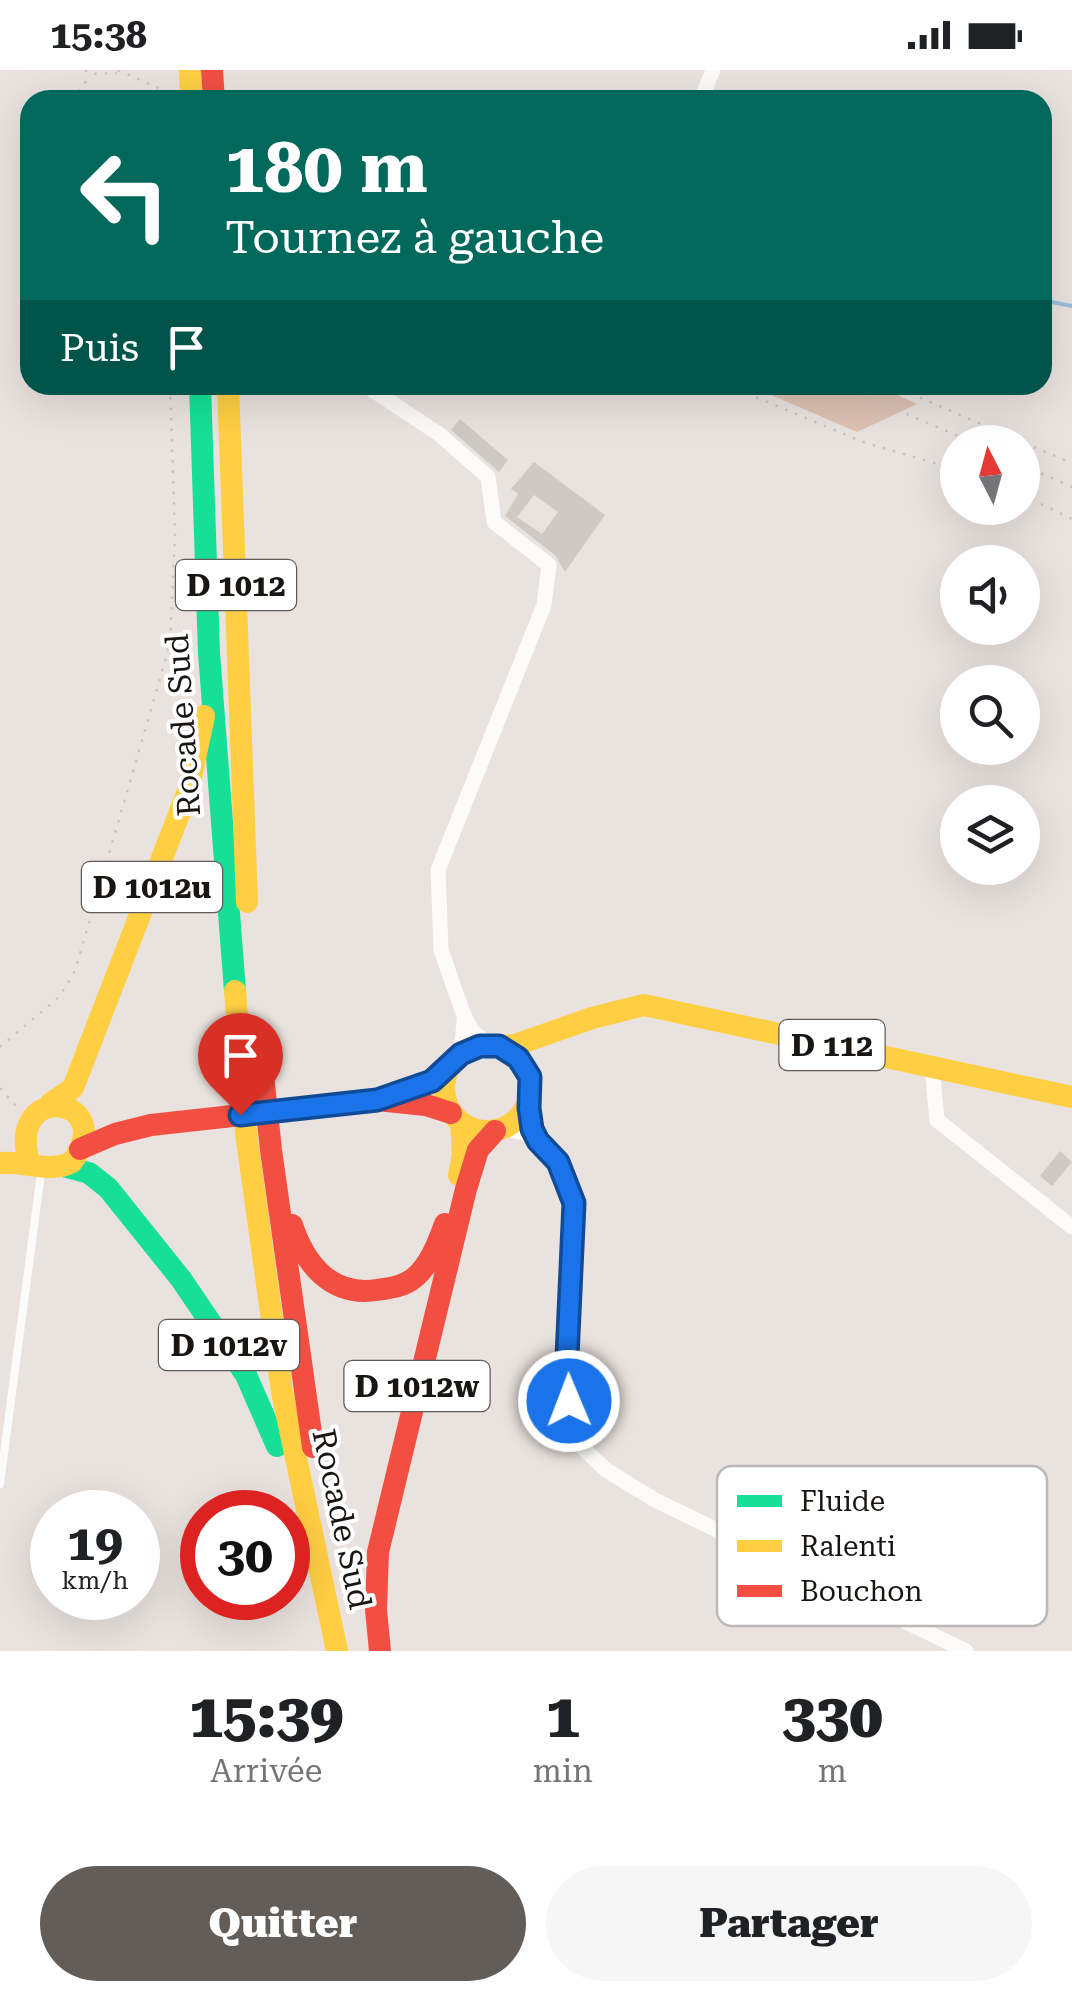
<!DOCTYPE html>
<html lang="fr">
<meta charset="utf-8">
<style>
body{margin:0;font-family:"Roboto Serif",serif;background:#f6f6f6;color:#202124;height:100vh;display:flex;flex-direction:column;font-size:38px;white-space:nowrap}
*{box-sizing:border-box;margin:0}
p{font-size:32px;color:#757577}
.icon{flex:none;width:55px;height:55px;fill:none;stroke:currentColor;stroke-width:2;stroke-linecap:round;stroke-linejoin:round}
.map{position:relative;height:1581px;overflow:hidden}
.details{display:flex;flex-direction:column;background:#fff;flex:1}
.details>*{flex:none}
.top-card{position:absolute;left:20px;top:20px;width:1032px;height:305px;border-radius:30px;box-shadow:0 10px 40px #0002;background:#00695c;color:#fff;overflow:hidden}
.needle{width:65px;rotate:354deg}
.tools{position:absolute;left:940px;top:355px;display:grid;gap:20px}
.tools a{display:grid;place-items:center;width:100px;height:100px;border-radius:50%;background:#fff;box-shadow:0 10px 40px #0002;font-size:50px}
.speed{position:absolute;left:30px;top:1420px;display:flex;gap:20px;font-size:50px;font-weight:700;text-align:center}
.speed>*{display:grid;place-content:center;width:130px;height:130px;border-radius:50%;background:#fff;box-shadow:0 10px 40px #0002;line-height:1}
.speed small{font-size:25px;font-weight:400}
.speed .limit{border:15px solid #d22;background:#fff;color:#111}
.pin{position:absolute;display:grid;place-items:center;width:85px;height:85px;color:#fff;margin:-102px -42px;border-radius:50% 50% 50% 0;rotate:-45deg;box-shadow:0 0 10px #0007}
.pin .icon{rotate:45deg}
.me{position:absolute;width:110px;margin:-55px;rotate:359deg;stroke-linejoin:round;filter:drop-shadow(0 0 8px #0008)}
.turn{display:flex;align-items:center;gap:35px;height:210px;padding:0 40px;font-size:45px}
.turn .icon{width:130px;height:130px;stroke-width:2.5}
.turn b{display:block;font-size:70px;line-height:85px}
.then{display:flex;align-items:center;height:95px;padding:0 40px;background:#0003;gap:20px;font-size:38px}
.eta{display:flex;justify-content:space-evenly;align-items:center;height:170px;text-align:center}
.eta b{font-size:60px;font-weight:800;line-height:70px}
.primary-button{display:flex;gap:20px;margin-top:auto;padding:20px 40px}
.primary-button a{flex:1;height:115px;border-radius:60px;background:#625d59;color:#fff;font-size:40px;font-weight:800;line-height:115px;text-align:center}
.primary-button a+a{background:#f6f6f6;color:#202124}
.status{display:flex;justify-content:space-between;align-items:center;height:70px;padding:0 50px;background:#fff;direction:ltr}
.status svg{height:28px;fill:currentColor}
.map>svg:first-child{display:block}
.green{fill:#dcc2b3}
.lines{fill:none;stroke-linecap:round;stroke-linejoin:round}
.stream{stroke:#9cbcd8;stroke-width:4}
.building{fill:#cfc9c6;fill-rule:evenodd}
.path{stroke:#c7c5c3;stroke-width:2.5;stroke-dasharray:2.5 8;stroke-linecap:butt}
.lane{stroke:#fcfbfa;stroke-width:8}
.street{stroke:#fcfbfa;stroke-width:15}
.fast{stroke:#16e098;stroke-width:22}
.slow{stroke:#ffcf43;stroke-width:22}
.jam{stroke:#f24e42;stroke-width:22}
.route-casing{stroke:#114b97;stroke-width:25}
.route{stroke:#1a73e8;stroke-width:18}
.labels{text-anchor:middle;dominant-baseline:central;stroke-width:8;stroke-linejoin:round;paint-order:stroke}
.shield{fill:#fff;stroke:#5e5b59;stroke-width:2.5}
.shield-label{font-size:30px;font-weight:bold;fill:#191512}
.street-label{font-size:32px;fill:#191512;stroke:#fff}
.key{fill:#fff;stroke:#bab9b8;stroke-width:2.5}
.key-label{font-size:28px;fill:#191512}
</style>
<div class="status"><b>15:38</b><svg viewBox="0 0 49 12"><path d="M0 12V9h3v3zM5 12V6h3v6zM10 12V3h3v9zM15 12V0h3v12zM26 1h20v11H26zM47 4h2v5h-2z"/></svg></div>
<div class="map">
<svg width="1072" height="1581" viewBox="0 0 1072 1581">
<rect width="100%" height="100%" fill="#eae2de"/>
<polygon class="green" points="748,315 876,315 917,334 857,362"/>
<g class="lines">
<polyline class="stream" points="1042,230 1072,236"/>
</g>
<g class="building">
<polygon points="460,349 508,390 499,402 451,360"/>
<path d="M 534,392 L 605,445 L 565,502 L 556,486 L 505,446 L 518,424 L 511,419 ZM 534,425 L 558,442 L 542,464 L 517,447 Z"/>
<polygon points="1060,1081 1072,1092 1052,1116 1040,1106"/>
</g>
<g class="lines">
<g class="path">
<polyline points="85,0 91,4 117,3"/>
<polyline points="118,0 167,22"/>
<polyline points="72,30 90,6"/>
<polyline points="727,315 863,372 958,400"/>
<polyline points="839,315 972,372"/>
<polyline points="891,315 1022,372"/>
<polyline points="1024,373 1072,393"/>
<polyline points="1022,395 1072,417"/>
<polyline points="1022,425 1072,449"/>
<polyline points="0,977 59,927 75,901 170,574 175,464 170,315"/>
<polyline points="0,1018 16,1036"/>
</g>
<polyline class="lane" points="0,1414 41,1103"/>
<g class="street">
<polyline points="701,30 713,0"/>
<polyline points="365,315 439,364 488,407 494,452 549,495 544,535 438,800 441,880 463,943 472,961 490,975"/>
<polyline points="461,984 464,952"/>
<polyline points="932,997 937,1050 1072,1157"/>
<polyline points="530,1030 532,1059 538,1071 558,1092 574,1133 567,1309 571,1352 584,1379 606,1400 655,1430 966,1581"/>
<polyline points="504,1059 522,1062 538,1071"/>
</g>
<g class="fast">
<polyline points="200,315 209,583 235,921"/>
<polyline points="63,1096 89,1103 108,1118 181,1209 246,1305 277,1376"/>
</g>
<g class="slow">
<polyline points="190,0 191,30"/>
<polyline points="228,315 247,832"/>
<polyline points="235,921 246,1063 282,1322 337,1581"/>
<circle cx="487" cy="1018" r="43"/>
<polyline points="499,976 515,975 592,948 644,935 1072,1027"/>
<polyline points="51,1033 73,1018 188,721 204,646"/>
<path d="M 0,1093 C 24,1090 50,1104 72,1092 C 120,1027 6,1009 29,1092"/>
<polyline points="459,1105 463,1084 461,1053"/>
</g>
<g class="jam">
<polyline points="212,0 214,30"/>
<polyline points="259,967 271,1080 313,1377"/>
<polyline points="80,1079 115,1064 151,1055 377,1030 426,1035 451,1043"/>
<path d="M 292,1155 C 305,1194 331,1227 377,1220 C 390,1218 403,1217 414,1208 C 430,1195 438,1173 445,1154"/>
<polyline points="380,1581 376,1540 378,1482 466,1119 478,1080 495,1061"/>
</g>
</g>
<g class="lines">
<g class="route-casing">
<polyline id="route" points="240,1045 377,1030 432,1011 461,984 480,976 499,976 518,988 530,1007 529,1038 532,1059 538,1071 558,1092 574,1133 566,1309 569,1331"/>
</g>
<use href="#route" class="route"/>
</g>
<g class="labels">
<g class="shield">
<rect x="176" y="490" width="120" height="50" rx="8"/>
<rect x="82" y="792" width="140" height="50" rx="8"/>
<rect x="779.5" y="950" width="105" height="50" rx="8"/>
<rect x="159" y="1250" width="140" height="50" rx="8"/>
<rect x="344.5" y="1291" width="145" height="50" rx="8"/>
</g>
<g class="shield-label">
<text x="236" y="515">D 1012</text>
<text x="152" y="817">D 1012u</text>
<text x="832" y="975">D 112</text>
<text x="229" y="1275">D 1012v</text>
<text x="417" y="1316">D 1012w</text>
</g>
<g class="street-label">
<text transform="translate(183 655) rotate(-94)">Rocade Sud</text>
<text transform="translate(342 1449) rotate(78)">Rocade Sud</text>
</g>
</g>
<rect x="717" y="1396" width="330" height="160" rx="15" class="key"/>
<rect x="737" y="1425" width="45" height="12" fill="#16e098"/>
<rect x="737" y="1470" width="45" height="12" fill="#ffcf43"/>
<rect x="737" y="1515" width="45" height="12" fill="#f24e42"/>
<g class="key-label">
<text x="800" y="1441">Fluide</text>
<text x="800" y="1486">Ralenti</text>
<text x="800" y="1531">Bouchon</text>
</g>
</svg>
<div class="tools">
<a><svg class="needle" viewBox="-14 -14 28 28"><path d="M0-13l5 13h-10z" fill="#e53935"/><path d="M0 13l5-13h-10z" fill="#757577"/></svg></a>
<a><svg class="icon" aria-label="sound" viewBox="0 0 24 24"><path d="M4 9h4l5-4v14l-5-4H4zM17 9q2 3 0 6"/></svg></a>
<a><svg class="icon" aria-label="search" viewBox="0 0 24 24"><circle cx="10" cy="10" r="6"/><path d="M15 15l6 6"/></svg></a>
<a><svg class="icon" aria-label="layers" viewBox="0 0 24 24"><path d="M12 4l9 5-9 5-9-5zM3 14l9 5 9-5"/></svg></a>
</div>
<div class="speed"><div>19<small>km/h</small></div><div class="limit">30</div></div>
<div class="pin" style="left:240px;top:1045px;background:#d93025"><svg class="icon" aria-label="arrive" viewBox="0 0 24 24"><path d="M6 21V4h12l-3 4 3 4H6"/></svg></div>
<svg class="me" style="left:569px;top:1331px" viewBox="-20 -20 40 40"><circle r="17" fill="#1a73e8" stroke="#fff" stroke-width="3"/><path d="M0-11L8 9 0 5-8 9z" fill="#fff"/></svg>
<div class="top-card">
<div class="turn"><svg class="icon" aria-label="left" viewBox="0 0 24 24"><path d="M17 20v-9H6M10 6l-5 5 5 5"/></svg><div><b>180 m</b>Tournez à gauche</div></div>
<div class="then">Puis<svg class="icon" aria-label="arrive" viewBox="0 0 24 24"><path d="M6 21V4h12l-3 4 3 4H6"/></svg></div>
</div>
</div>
<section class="details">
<div class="eta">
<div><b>15:39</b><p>Arrivée</p></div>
<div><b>1</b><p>min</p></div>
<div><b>330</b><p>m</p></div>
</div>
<div class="primary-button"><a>Quitter</a><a>Partager</a></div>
</section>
